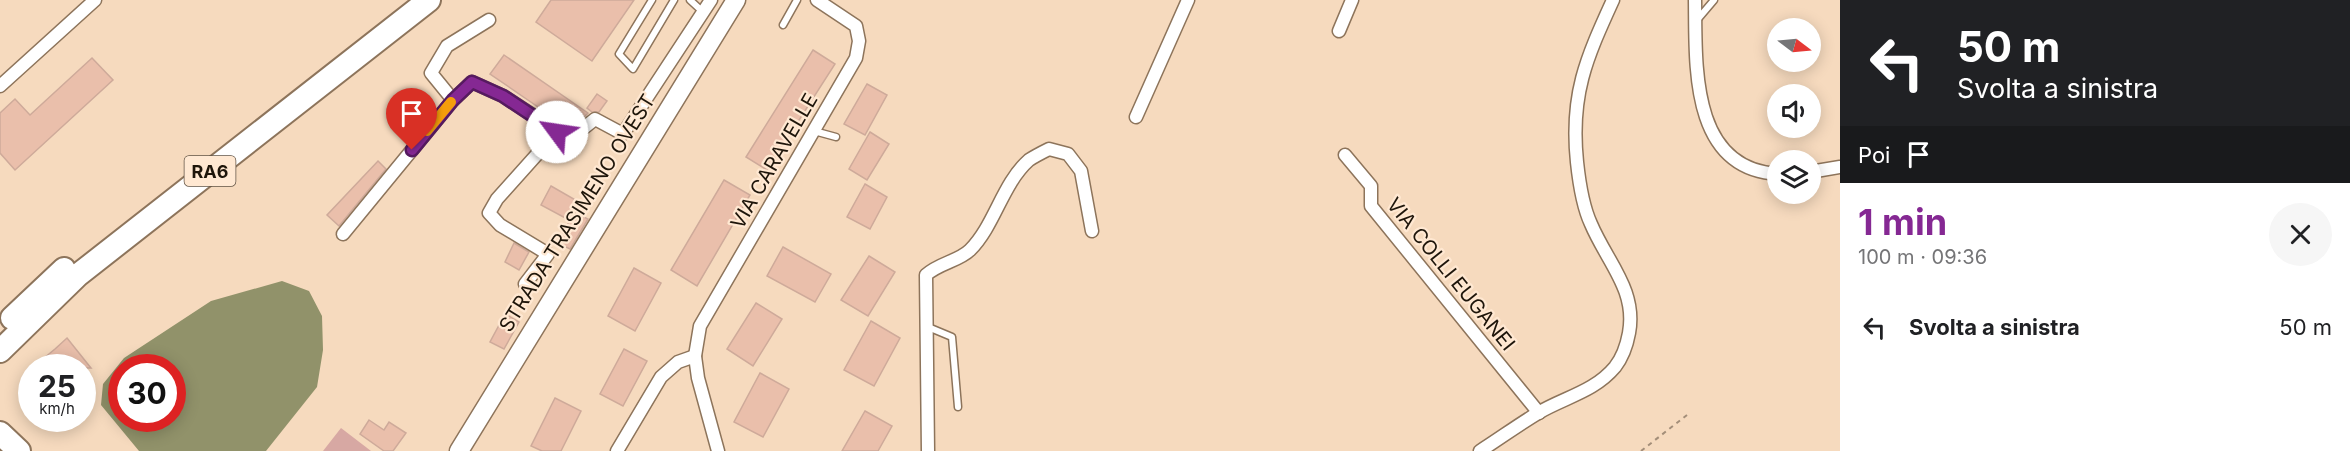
<!DOCTYPE html>
<html lang="it">
<meta charset="utf-8">
<style>
body{margin:0;font-family:Inter,sans-serif;background:#f6f6f6;color:#202124;height:100vh;display:flex;flex-direction:column;font-size:22px;white-space:nowrap}
*{box-sizing:border-box;margin:0}
p{font-size:20px;color:#757577}
.icon{flex:none;width:33px;height:33px;fill:none;stroke:currentColor;stroke-width:2;stroke-linecap:round;stroke-linejoin:round}
.map{position:relative;flex:1;overflow:hidden}
.sheet{display:flex;flex-direction:column;background:#fff;width:510px}
.sheet>*{flex:none}
.banner{background:#202124;color:#fff;overflow:hidden}
.needle{width:39px;rotate:106deg}
.controls{position:absolute;left:1767px;top:18px;display:grid;gap:12px}
.controls a{display:grid;place-items:center;width:54px;height:54px;border-radius:50%;background:#fff;box-shadow:0 3px 15px #0003;font-size:30px}
.speed{position:absolute;left:18px;top:354px;display:flex;gap:12px;font-size:30px;font-weight:700;text-align:center}
.speed>*{display:grid;place-content:center;width:78px;height:78px;border-radius:50%;background:#fff;box-shadow:0 3px 15px #0003;line-height:1}
.speed small{font-size:15px;font-weight:400}
.speed .limit{border:9px solid #d22;background:#fff;color:#111}
.pin{position:absolute;display:grid;place-items:center;width:51px;height:51px;color:#fff;margin:-62px -26px;border-radius:50% 50% 50% 0;rotate:-45deg;box-shadow:0 0 6px #0007}
.pin .icon{rotate:45deg}
.me{position:absolute;width:66px;margin:-33px;rotate:301deg;stroke-linejoin:round;filter:drop-shadow(0 0 4px #0008)}
.turn{display:flex;align-items:center;gap:21px;height:126px;padding:0 18px;font-size:27px}
.turn .icon{width:78px;height:78px;stroke-width:2.5}
.turn b{display:block;font-size:42px;line-height:51px}
.then{display:flex;align-items:center;height:57px;padding:0 18px;background:#0003;gap:12px;font-size:22px}
.round{display:grid;place-items:center;flex:none;width:63px;height:63px;border-radius:32px;background:#f6f6f6}
.summary{display:flex;align-items:center;justify-content:space-between;height:102px;padding:0 18px}
h1{font-size:36px;font-weight:700;line-height:45px;color:#852893}
ul{padding:0;list-style:none}
li{display:flex;align-items:center;gap:18px;height:84px;padding:0 18px}
li div{flex:1}
li b{display:block;font-size:22px}
li em{font-style:normal}
main{display:flex;flex:1;min-height:0}
.map>svg:first-child{display:block}
.green{fill:#d7a8a3}
.water{fill:#91926a;fill-rule:evenodd}
.building{fill:#eabfab;stroke:#ceaa9a;stroke-width:1.5}
.lines{fill:none;stroke-linecap:round;stroke-linejoin:round}
.lane-casing{stroke:#8d745b;stroke-width:9}
.street-casing{stroke:#8d745b;stroke-width:15}
.secondary-casing{stroke:#8d745b;stroke-width:21}
.highway-casing{stroke:#8d745b;stroke-width:26}
.path{stroke:#a38e79;stroke-width:2;stroke-dasharray:4.5 4.5;stroke-linecap:butt}
.lane{stroke:#fff;stroke-width:6}
.street{stroke:#fff;stroke-width:12}
.secondary{stroke:#fff;stroke-width:18}
.highway{stroke:#fff;stroke-width:22}
.route-casing{stroke:#561a60;stroke-width:15}
.route{stroke:#852893;stroke-width:10}
.slow{stroke:#f59e0b;stroke-width:10}
.labels{text-anchor:middle;dominant-baseline:central;stroke-width:4.5;stroke-linejoin:round;paint-order:stroke}
.shield{fill:#ffe8d2;stroke:#625446;stroke-width:1.5}
.shield-label{font-size:18px;font-weight:bold;fill:#1e150a}
.street-label{font-size:20px;fill:#1e150a;stroke:#ffe8d2}
</style>
<main>
<div class="map">
<svg width="1840" height="451" viewBox="0 0 1840 451">
<rect width="100%" height="100%" fill="#f6dabe"/>
<polygon class="green" points="341,428 371,451 323,451"/>
<path class="water" d="M 282,281 L 309,291 L 322,316 L 323,350 L 317,387 L 266,451 L 139,451 L 101,405 L 103,384 L 124,358 L 211,301 ZM 122,368 L 172,368 L 172,418 L 122,418 Z"/>
<g class="building">
<polygon points="551,0 634,0 592,61 536,22"/>
<polygon points="813,50 835,64 767,170 746,157"/>
<polygon points="504,55 588,113 585,116 575,124 563,117 560,122 490,74"/>
<polygon points="92,58 113,80 15,170 0,153 0,113 15,99 30,115"/>
<polygon points="867,84 887,95 865,135 844,124"/>
<polygon points="597,94 607,101 599,112 592,112 587,108"/>
<polygon points="870,132 889,144 867,180 849,169"/>
<polygon points="378,161 386,169 339,226 327,215"/>
<polygon points="724,180 750,195 697,286 671,270"/>
<polygon points="865,184 887,197 870,229 847,217"/>
<polygon points="551,186 579,202 569,220 541,205"/>
<polygon points="574,212 588,219 570,249 558,243"/>
<polygon points="514,243 529,252 519,270 505,262"/>
<polygon points="783,247 831,274 815,302 767,276"/>
<polygon points="869,256 895,272 868,316 841,300"/>
<polygon points="634,268 661,283 635,331 608,316"/>
<polygon points="756,303 782,319 753,366 727,349"/>
<polygon points="505,314 519,322 504,349 490,342"/>
<polygon points="871,321 900,338 874,386 844,370"/>
<polygon points="67,338 91,368 32,368 55,349"/>
<polygon points="624,349 647,361 623,406 600,394"/>
<polygon points="760,373 789,389 763,437 734,422"/>
<polygon points="555,398 581,411 561,451 542,451 531,446"/>
<polygon points="865,411 892,426 878,451 842,451"/>
<polygon points="369,420 384,430 389,422 406,433 393,451 384,451 360,434"/>
</g>
<g class="lines">
<g class="lane-casing">
<g id="lane">
<polyline points="652,0 619,54 633,69 674,0"/>
<polyline points="690,0 703,12"/>
<polyline points="1697,20 1714,0"/>
<polyline points="783,25 797,0"/>
<polyline points="814,131 836,137"/>
<polyline points="928,327 952,337 958,407"/>
</g>
</g>
<g class="street-casing">
<g id="street">
<path d="M 1695,0 C 1696,63 1689,169 1778,174"/>
<polyline points="489,20 447,46 431,73 453,100 472,82 503,96 568,138 575,135 595,119 623,134 711,0"/>
<polyline points="1339,31 1352,0"/>
<polyline points="0,86 95,0"/>
<polyline points="1136,117 1188,0"/>
<polyline points="1345,155 1371,186 1371,206 1539,413"/>
<polyline points="1810,172 1840,167"/>
<polyline points="343,234 453,100"/>
<polyline points="525,284 548,254 500,225 489,213 497,199 557,132"/>
<polyline points="617,451 661,377 678,362 695,356"/>
<polyline points="718,451 698,378 695,356 700,326 856,58 859,41 856,26 817,0"/>
<path d="M 928,451 L 926,275 C 939,263 959,261 970,250 C 995,225 1002,184 1029,160 C 1035,156 1043,152 1049,149 L 1068,154 L 1081,171 L 1092,231"/>
<path d="M 1480,451 C 1499,439 1518,425 1538,413 C 1565,397 1594,392 1615,367 C 1622,358 1627,344 1629,333 C 1637,290 1607,262 1591,224 C 1583,207 1579,181 1577,162 C 1570,95 1586,59 1613,0"/>
</g>
</g>
<g class="secondary-casing">
<polyline id="secondary" points="459,451 736,0"/>
</g>
<g class="highway-casing">
<g id="highway">
<polyline points="12,318 64,269"/>
<polyline points="0,351 78,275 429,0"/>
<polyline points="0,433 19,451"/>
</g>
</g>
<polyline class="path" points="1641,451 1687,415"/>
<use href="#lane" class="lane"/>
<use href="#street" class="street"/>
<use href="#secondary" class="secondary"/>
<use href="#highway" class="highway"/>
</g>
<g class="lines">
<g class="route-casing">
<polyline id="route" points="412,150 453,100 472,82 503,96 557,132"/>
</g>
<use href="#route" class="route"/>
<polyline class="slow" points="427,131 451,102"/>
</g>
<g class="labels">
<rect class="shield" x="184.5" y="156" width="51" height="30" rx="4.5"/>
<g class="shield-label">
<text x="210" y="171">RA6</text>
</g>
<g class="street-label">
<text transform="translate(774 161) rotate(-60)">VIA CARAVELLE</text>
<text transform="translate(577 213) rotate(-58)">STRADA TRASIMENO OVEST</text>
<text transform="translate(1451 274) rotate(51)">VIA COLLI EUGANEI</text>
</g>
</g>
</svg>
<div class="controls">
<a><svg class="needle" viewBox="-14 -14 28 28"><path d="M0-13l5 13h-10z" fill="#e53935"/><path d="M0 13l5-13h-10z" fill="#757577"/></svg></a>
<a><svg class="icon" aria-label="sound" viewBox="0 0 24 24"><path d="M4 9h4l5-4v14l-5-4H4zM17 9q2 3 0 6"/></svg></a>
<a><svg class="icon" aria-label="layers" viewBox="0 0 24 24"><path d="M12 4l9 5-9 5-9-5zM3 14l9 5 9-5"/></svg></a>
</div>
<div class="speed"><div>25<small>km/h</small></div><div class="limit">30</div></div>
<div class="pin" style="left:412px;top:150px;background:#d93025"><svg class="icon" aria-label="arrive" viewBox="0 0 24 24"><path d="M6 21V4h12l-3 4 3 4H6"/></svg></div>
<svg class="me" style="left:557px;top:132px" viewBox="-20 -20 40 40"><circle r="19" fill="#fff"/><path d="M0-13L10 11 0 6-10 11z" fill="#852893"/></svg>
</div>
<section class="sheet">
<div class="banner">
<div class="turn"><svg class="icon" aria-label="left" viewBox="0 0 24 24"><path d="M17 20v-9H6M10 6l-5 5 5 5"/></svg><div><b>50 m</b>Svolta a sinistra</div></div>
<div class="then">Poi<svg class="icon" aria-label="arrive" viewBox="0 0 24 24"><path d="M6 21V4h12l-3 4 3 4H6"/></svg></div>
</div>
<div class="summary"><div><h1>1 min</h1><p>100 m · 09:36</p></div><a class="round"><svg class="icon" aria-label="close" viewBox="0 0 24 24"><path d="M6 6l12 12M18 6L6 18"/></svg></a></div>
<ul>
<li><svg class="icon" aria-label="left" viewBox="0 0 24 24"><path d="M17 20v-9H6M10 6l-5 5 5 5"/></svg><div><b>Svolta a sinistra</b></div><em>50 m</em></li>
</ul>
</section>
</main>
